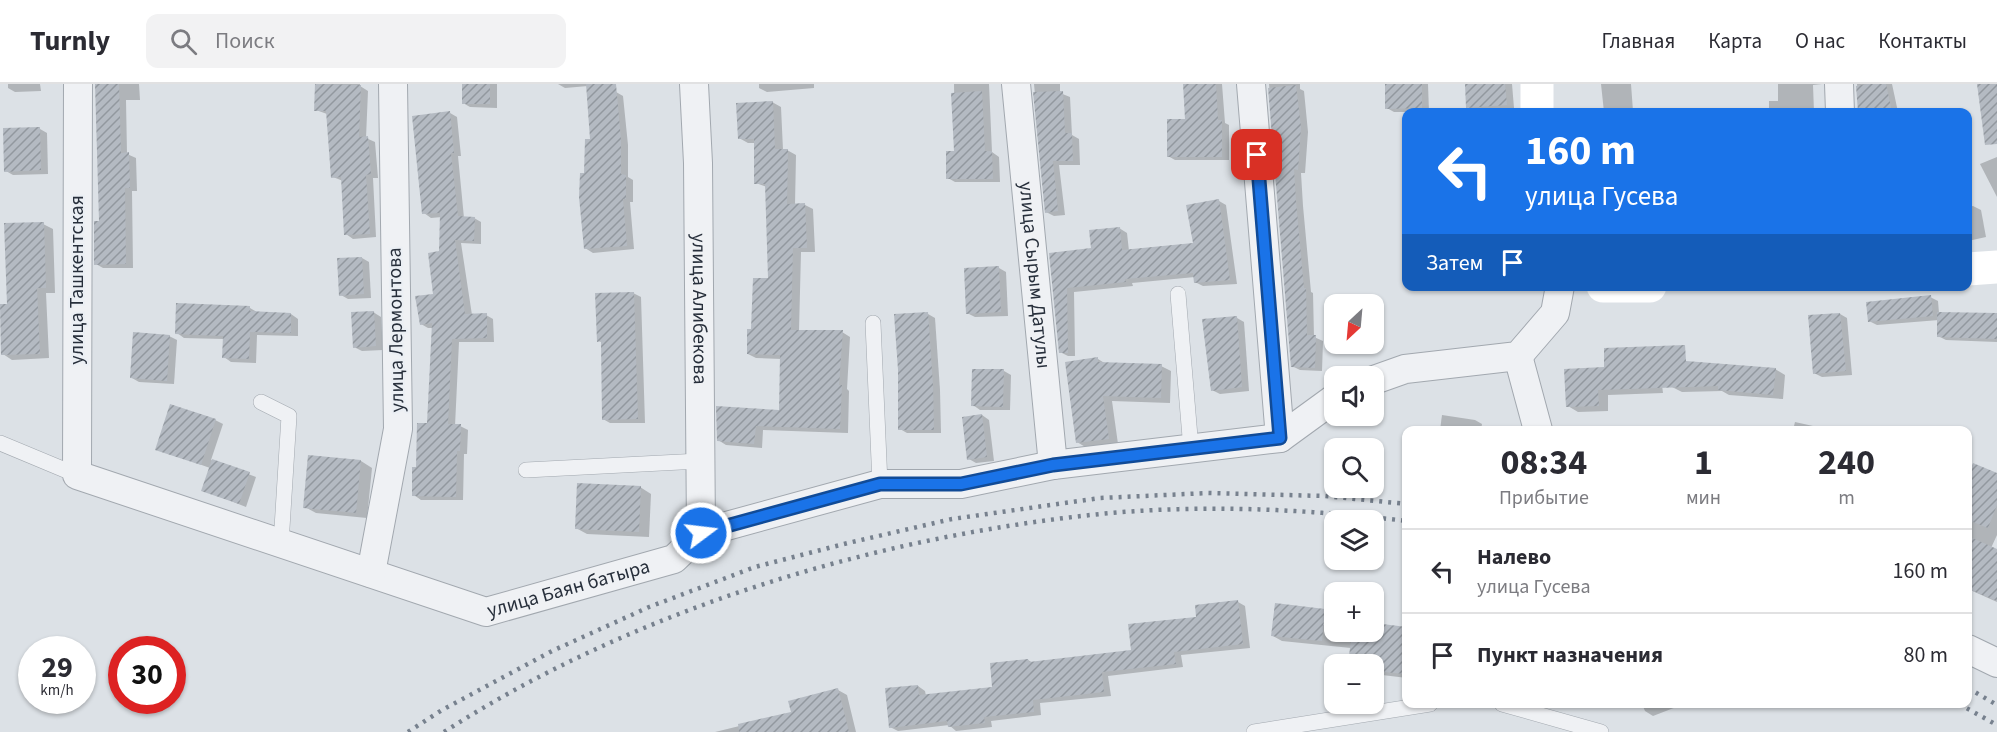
<!DOCTYPE html>
<html lang="ru">
<meta charset="utf-8">
<style>
body{margin:0;font-family:"Source Sans 3",sans-serif;background:#f2f2f3;color:#2b2b33;height:100vh;display:flex;flex-direction:column;font-size:22px;white-space:nowrap}
*{box-sizing:border-box;margin:0}
p{font-size:20px;color:#7c7c81}
.icon{flex:none;width:33px;height:33px;fill:none;stroke:currentColor;stroke-width:2;stroke-linecap:round;stroke-linejoin:round}
.map{position:relative;flex:1;overflow:hidden}
.panel{position:absolute;left:1402px;top:342px;width:570px;height:282px;display:flex;flex-direction:column;background:#fff;border-radius:12px;box-shadow:0 2px 4px #0004}
.panel>*{flex:none}
.banner{position:absolute;left:1402px;top:24px;width:570px;height:183px;border-radius:12px;box-shadow:0 2px 4px #0004;background:#1a73e8;color:#fff;overflow:hidden}
.needle{width:39px;rotate:206deg}
.tools{position:absolute;left:1324px;top:210px;display:grid;gap:12px}
.tools a{display:grid;place-items:center;width:60px;height:60px;border-radius:12px;background:#fff;box-shadow:0 2px 4px #0004;font-size:30px}
.speed{position:absolute;left:18px;top:552px;display:flex;gap:12px;font-size:30px;font-weight:700;text-align:center}
.speed>*{display:grid;place-content:center;width:78px;height:78px;border-radius:50%;background:#fff;box-shadow:0 2px 4px #0004;line-height:1}
.speed small{font-size:15px;font-weight:400}
.speed .limit{border:9px solid #d22;background:#fff;color:#111}
.pin{position:absolute;display:grid;place-items:center;width:51px;height:51px;color:#fff;margin:-26px;border-radius:12px;box-shadow:0 3px 9px #0006}
.me{position:absolute;width:66px;margin:-33px;rotate:75deg;stroke-linejoin:round;filter:drop-shadow(0 0 4px #0008)}
.turn{display:flex;align-items:center;gap:21px;height:126px;padding:0 24px;font-size:27px}
.turn .icon{width:78px;height:78px;stroke-width:2.5}
.turn b{display:block;font-size:42px;line-height:51px}
.then{display:flex;align-items:center;height:57px;padding:0 24px;background:#0003;gap:12px;font-size:22px}
.eta{display:flex;justify-content:space-evenly;align-items:center;height:102px;text-align:center}
.eta b{font-size:36px;font-weight:700;line-height:42px}
ul{padding:0;list-style:none}
li{display:flex;align-items:center;gap:18px;height:84px;padding:0 24px;border-top:2px solid #e1e1e2}
li div{flex:1}
li b{display:block;font-size:22px}
li em{font-style:normal}
header{display:flex;align-items:center;gap:36px;box-sizing:border-box;height:84px;padding:0 30px;background:#fff;border-bottom:2px solid #e1e1e2}
header strong{font-size:28px}
nav{display:flex;gap:33px;margin-inline-start:auto;font-size:21px}
.search{width:420px;height:54px;background:#f2f2f3;display:flex;align-items:center;gap:15px;box-sizing:border-box;padding:0 21px;border-radius:12px;color:#7c7c81;font-size:22px}
.map>svg:first-child{display:block}
.shadow{fill:#0003;fill-rule:evenodd}
.building{fill:url(#building-hatch)}
.lines{fill:none;stroke-linecap:round;stroke-linejoin:round}
.lane-casing{stroke:#a2a8af;stroke-width:16}
.street-casing{stroke:#a2a8af;stroke-width:30}
.lane{stroke:#eff1f4;stroke-width:15}
.street{stroke:#eff1f4;stroke-width:28}
.secondary{stroke:#fff;stroke-width:33}
.rail{stroke:#77818e;stroke-width:4.5;stroke-dasharray:3 6;stroke-linecap:butt}
.route-casing{stroke:#114b97;stroke-width:15}
.route{stroke:#1a73e8;stroke-width:10}
.labels{text-anchor:middle;dominant-baseline:central;stroke-width:4.5;stroke-linejoin:round;paint-order:stroke}
.street-label{font-size:20px;fill:#272f3b;stroke:#ebeff4}
</style>
<header>
<strong>Turnly</strong>
<div class="search"><svg class="icon" aria-label="search" viewBox="0 0 24 24"><circle cx="10" cy="10" r="6"/><path d="M15 15l6 6"/></svg>Поиск</div>
<nav><a>Главная</a><a>Карта</a><a>О нас</a><a>Контакты</a></nav>
</header>
<div class="map">
<svg width="1997" height="648" viewBox="0 0 1997 648">
<defs>
<pattern id="building-hatch" width="6" height="6" patternUnits="userSpaceOnUse" patternTransform="scale(1.5)"><rect width="6" height="6" fill="#b4bac2"/><path d="M-1 1l2-2M0 6l6-6M5 7l2-2" fill="none" stroke="#92989f"/></pattern>
</defs>
<rect width="100%" height="100%" fill="#dce1e6"/>
<g class="shadow">
<polygon points="8,0 40,0 41,7 15,8 8,4"/>
<polygon points="96,0 139,0 140,16 126,16 127,70 136,74 137,107 132,107 133,184 103,184 96,180 100,138"/>
<polygon points="320,0 360,0 360,2 368,7 366,54 375,58 378,94 373,94 376,153 353,155 346,150 343,97 333,93 327,30 316,26"/>
<polygon points="463,0 497,0 497,24 470,23 463,19"/>
<polygon points="558,0 588,0 588,2 565,4"/>
<polygon points="759,0 814,0 814,4 767,8 759,4"/>
<polygon points="954,0 989,0 992,68 999,73 1000,98 955,98 948,94 955,69"/>
<polygon points="1034,0 1060,0 1060,9 1070,13 1072,51 1079,55 1080,81 1059,81 1065,131 1054,132 1046,128"/>
<polygon points="1184,0 1222,0 1225,39 1229,41 1229,76 1175,76 1168,72 1186,37"/>
<polygon points="1269,0 1300,0 1300,5 1304,7 1308,48 1305,89 1301,89 1303,122 1311,208 1313,209 1314,253 1323,257 1322,287 1300,286 1292,282"/>
<polygon points="1387,0 1428,0 1429,28 1394,28 1387,24"/>
<polygon points="1466,0 1512,0 1514,24 1475,27 1468,23"/>
<polygon points="1601,0 1631,0 1633,27 1639,26 1643,28 1604,28"/>
<polygon points="1778,0 1822,0 1813,1 1814,28 1769,28 1769,17 1778,17"/>
<polygon points="1857,0 1892,0 1898,28 1860,28"/>
<polygon points="616,8 623,12 628,61 628,93 633,96 633,118 630,118 634,165 593,169 585,164 586,91 592,57"/>
<polygon points="772,18 781,23 783,66 787,66 796,71 795,121 805,121 813,125 815,168 801,168 799,247 842,248 850,253 847,305 849,307 848,349 763,346 762,364 726,361 718,356 780,328 782,275 756,274 748,270 753,247 770,196 767,103 756,99 756,59 748,59 739,54"/>
<polygon points="450,29 457,33 461,72 458,72 464,134 474,134 481,138 481,160 461,159 472,231 486,231 493,235 494,258 459,258 455,342 460,342 468,346 467,370 464,370 463,416 421,416 414,411 417,384 429,341 434,244 428,244 421,240 435,211 440,169 442,133 431,134 424,129"/>
<polygon points="40,45 47,49 48,90 13,91 6,87"/>
<polygon points="1997,73 1997,113 1980,80"/>
<polygon points="1219,117 1226,121 1237,200 1203,202 1195,198 1195,193 1132,199 1133,202 1074,208 1075,272 1068,272 1060,268 1051,171 1093,165 1119,144 1127,149 1129,167 1194,160"/>
<polygon points="1973,122 1981,126 1986,153 1968,157 1968,123"/>
<polygon points="43,140 53,145 55,209 46,209 49,274 12,276 3,270 8,221"/>
<polygon points="362,174 369,178 371,214 348,215 341,211"/>
<polygon points="999,184 1006,188 1008,232 975,233 967,229"/>
<polygon points="633,209 641,213 645,339 610,339 603,335 603,259 599,257"/>
<polygon points="1930,213 1938,217 1939,229 1997,231 1997,258 1946,256 1938,252 1939,236 1877,241 1869,237"/>
<polygon points="250,224 257,228 291,230 298,235 298,252 257,251 256,279 231,278 224,273 224,255 184,254 177,249"/>
<polygon points="373,228 381,233 383,266 362,267 354,263"/>
<polygon points="928,230 935,234 940,306 941,349 907,349 900,345"/>
<polygon points="1840,230 1847,234 1852,291 1822,293 1814,289"/>
<polygon points="1237,234 1244,238 1249,307 1220,310 1212,306"/>
<polygon points="169,252 177,256 174,300 139,298 132,294"/>
<polygon points="1658,270 1663,309 1608,311 1608,327 1578,328 1568,322 1606,285"/>
<polygon points="1098,275 1106,280 1161,282 1171,287 1170,319 1112,317 1118,360 1087,364 1077,358"/>
<polygon points="1775,285 1785,291 1783,315 1729,311 1722,307 1682,308 1672,303"/>
<polygon points="1004,287 1011,291 1010,326 980,326 973,321"/>
<polygon points="982,331 989,336 994,377 976,379 969,375"/>
<polygon points="1442,331 1475,336 1482,340 1481,346 1440,346"/>
<polygon points="215,336 223,340 211,376 256,393 246,423 203,406 210,384 157,365"/>
<polygon points="1795,338 1831,346 1833,346 1793,346"/>
<polygon points="361,377 372,384 367,434 316,429 305,423"/>
<polygon points="1997,390 1997,451 1991,464 1997,467 1997,518 1968,505 1968,394"/>
<polygon points="640,403 651,410 649,453 587,450 576,444"/>
<polygon points="1238,518 1245,522 1250,564 1181,571 1183,583 1108,592 1111,612 1040,619 1041,631 991,637 992,643 956,647 949,641 898,647 890,643 918,602 925,607 926,612 994,605 1028,576 1033,579 1132,567 1198,534"/>
<path d="M 1325,526 L 1334,532 L 1335,548 L 1374,548 L 1374,540 L 1407,544 L 1407,594 L 1374,590 L 1374,580 L 1349,580 L 1351,564 L 1282,557 L 1273,552 ZM 1323,528 L 1326,528 L 1325,541 L 1322,541 Z"/>
<polygon points="838,606 847,611 856,648 715,648 793,629"/>
<polygon points="1642,620 1684,620 1653,632 1645,627"/>
</g>
<g class="building">
<polygon points="95,0 119,0 121,69 129,68 130,104 125,104 126,180 94,181 94,137 99,137"/>
<polygon points="315,0 361,1 359,53 368,52 371,90 366,91 370,150 344,151 341,93 331,94 326,27 314,27"/>
<rect x="462" y="0" width="28" height="20"/>
<polygon points="586,0 616,0 621,56 621,90 626,91 626,115 623,115 627,162 584,165 579,113 580,89 584,89 585,55 590,55"/>
<polygon points="1183,0 1216,0 1218,36 1222,36 1222,73 1167,73 1167,35 1185,35"/>
<polygon points="1385,0 1422,0 1422,24 1385,25"/>
<polygon points="1465,0 1505,0 1507,21 1466,24"/>
<polygon points="1867,0 1886,0 1892,28 1858,28 1856,2"/>
<polygon points="1977,0 1997,0 1997,60 1985,61"/>
<polygon points="1296,1 1301,43 1298,86 1294,85 1296,117 1304,204 1306,204 1307,251 1316,251 1315,284 1291,283 1268,4"/>
<polygon points="982,7 985,67 992,67 993,95 946,95 946,67 954,67 951,9"/>
<polygon points="1063,7 1065,49 1072,49 1073,77 1053,77 1058,127 1045,129 1033,8"/>
<polygon points="773,17 775,65 788,65 787,120 805,119 807,164 793,164 791,246 843,246 839,301 842,301 840,345 756,342 754,360 717,357 716,322 779,326 780,271 747,270 747,245 751,245 753,194 768,194 765,100 754,100 754,55 738,55 736,19"/>
<polygon points="450,27 454,69 451,69 458,132 475,133 474,157 455,156 465,230 487,229 487,254 452,255 448,340 461,340 460,367 457,367 456,413 412,412 412,383 416,383 417,339 427,339 432,239 420,241 415,212 433,210 428,169 439,167 440,129 422,130 412,32"/>
<polygon points="40,43 41,86 4,88 3,44"/>
<polygon points="1219,115 1230,196 1194,199 1193,189 1125,195 1126,198 1067,204 1068,269 1059,269 1049,169 1091,164 1089,146 1120,143 1122,166 1193,159 1186,121"/>
<polygon points="44,138 46,204 37,204 40,270 1,271 0,220 7,220 4,139"/>
<polygon points="362,173 364,210 339,212 337,174"/>
<polygon points="999,182 1001,228 966,230 964,184"/>
<polygon points="634,208 638,335 602,336 601,257 597,258 595,209"/>
<polygon points="1931,211 1933,232 1868,238 1866,218"/>
<polygon points="176,219 250,222 250,227 291,229 291,249 250,248 249,275 222,274 223,252 175,250"/>
<polygon points="374,227 376,262 353,264 351,228"/>
<polygon points="928,228 933,301 934,346 898,346 898,286 894,230"/>
<polygon points="1937,228 1997,229 1997,255 1937,253"/>
<polygon points="1840,229 1846,287 1813,290 1808,231"/>
<polygon points="1237,232 1242,303 1211,307 1202,235"/>
<polygon points="133,248 170,251 167,297 130,294"/>
<polygon points="1685,261 1686,277 1776,284 1773,311 1718,306 1718,302 1598,306 1599,322 1566,323 1564,285 1604,283 1604,264"/>
<polygon points="1098,273 1098,278 1162,280 1161,314 1103,312 1109,355 1076,359 1065,278"/>
<polygon points="972,285 1004,285 1003,323 971,322"/>
<polygon points="170,320 216,335 201,381 155,366"/>
<polygon points="982,330 987,373 967,376 962,333"/>
<polygon points="308,371 361,376 356,429 303,424"/>
<polygon points="212,375 250,388 239,420 201,407"/>
<polygon points="1973,379 1997,389 1997,421 1988,444 1968,436 1968,390"/>
<polygon points="577,399 641,402 639,448 575,445"/>
<polygon points="1968,452 1997,465 1997,517 1968,505"/>
<polygon points="1238,516 1243,560 1174,568 1176,580 1102,588 1104,608 1033,616 1034,628 984,633 985,639 948,643 947,637 889,644 885,604 918,601 919,611 992,603 990,579 1028,575 1029,578 1131,566 1128,540 1196,533 1195,521"/>
<polygon points="1275,519 1325,525 1322,557 1271,552"/>
<polygon points="1374,539 1407,543 1405,590 1374,587 1374,580 1348,580 1352,548 1374,548"/>
<polygon points="838,604 849,648 739,648 738,640 791,628 788,617"/>
</g>
<g class="lines">
<g class="lane-casing">
<g id="lane">
<polyline points="1178,210 1191,365"/>
<polyline points="873,239 880,400"/>
<polyline points="261,318 289,332 281,460"/>
<polyline points="0,359 77,391"/>
<polyline points="526,386 700,377"/>
<polyline points="1502,620 1601,648"/>
<polyline points="1254,648 1430,620"/>
</g>
</g>
<g class="street-casing">
<g id="street">
<path id="s1" d="M 78,0 L 77,391 L 486,528 L 674,475 L 701,449 L 880,400 L 961,400 L 1053,381 L 1280,354 L 1335,314"/>
<path id="s2" d="M 694,0 L 698,79 L 701,449"/>
<path id="s3" d="M 1016,0 L 1053,381"/>
<polyline points="1251,0 1280,354"/>
<polyline points="1839,0 1840,28"/>
<polyline points="1518,272 1538,346"/>
<polyline points="1374,296 1405,285 1518,272 1555,229 1560,202"/>
<polyline points="371,489 398,345 393,0"/>
<polyline points="1968,565 1997,579"/>
</g>
</g>
<use href="#lane" class="lane"/>
<use href="#street" class="street"/>
<g class="secondary">
<polyline points="1537,0 1537,28"/>
<polyline points="1968,185 1997,183"/>
<polyline points="1603,202 1650,202"/>
</g>
<g class="rail">
<polyline points="1968,604 1997,621"/>
<polyline points="1959,620 1997,641"/>
<polyline points="408,648 442,626 552,567 649,523 755,483 848,459 952,435 1100,414 1208,409 1325,412 1407,420"/>
<path d="M 444,648 C 635,525 875,453 1100,430 C 1202,420 1305,425 1407,437"/>
</g>
</g>
<g class="lines">
<g class="route-casing">
<polyline id="route" points="701,449 880,400 961,400 1053,381 1280,354 1257,71"/>
</g>
<use href="#route" class="route"/>
</g>
<g class="labels">
<g class="street-label">
<text stroke="none"><textPath href="#s3" startOffset="192">улица Сырым Датулы</textPath></text>
<text transform="translate(77 196) rotate(-90)">улица Ташкентская</text>
<text stroke="none"><textPath href="#s2" startOffset="225">улица Алибекова</textPath></text>
<text transform="translate(396 246) rotate(-91)">улица Лермонтова</text>
<text stroke="none"><textPath href="#s1" startOffset="908">улица Баян батыра</textPath></text>
</g>
</g>
</svg>
<div class="tools">
<a><svg class="needle" viewBox="-14 -14 28 28"><path d="M0-13l5 13h-10z" fill="#e53935"/><path d="M0 13l5-13h-10z" fill="#7c7c81"/></svg></a>
<a><svg class="icon" aria-label="sound" viewBox="0 0 24 24"><path d="M4 9h4l5-4v14l-5-4H4zM17 9q2 3 0 6"/></svg></a>
<a><svg class="icon" aria-label="search" viewBox="0 0 24 24"><circle cx="10" cy="10" r="6"/><path d="M15 15l6 6"/></svg></a>
<a><svg class="icon" aria-label="layers" viewBox="0 0 24 24"><path d="M12 4l9 5-9 5-9-5zM3 14l9 5 9-5"/></svg></a>
<a>+</a>
<a>−</a>
</div>
<div class="speed"><div>29<small>km/h</small></div><div class="limit">30</div></div>
<div class="pin" style="left:1257px;top:71px;background:#d93025"><svg class="icon" aria-label="arrive" viewBox="0 0 24 24"><path d="M6 21V4h12l-3 4 3 4H6"/></svg></div>
<svg class="me" style="left:701px;top:449px" viewBox="-20 -20 40 40"><circle r="17" fill="#1a73e8" stroke="#fff" stroke-width="3"/><path d="M0-11L8 9 0 5-8 9z" fill="#fff"/></svg>
<div class="banner">
<div class="turn"><svg class="icon" aria-label="left" viewBox="0 0 24 24"><path d="M17 20v-9H6M10 6l-5 5 5 5"/></svg><div><b>160 m</b>улица Гусева</div></div>
<div class="then">Затем<svg class="icon" aria-label="arrive" viewBox="0 0 24 24"><path d="M6 21V4h12l-3 4 3 4H6"/></svg></div>
</div>
<section class="panel">
<div class="eta">
<div><b>08:34</b><p>Прибытие</p></div>
<div><b>1</b><p>мин</p></div>
<div><b>240</b><p>m</p></div>
</div>
<ul>
<li><svg class="icon" aria-label="left" viewBox="0 0 24 24"><path d="M17 20v-9H6M10 6l-5 5 5 5"/></svg><div><b>Налево</b><p>улица Гусева</p></div><em>160 m</em></li>
<li><svg class="icon" aria-label="arrive" viewBox="0 0 24 24"><path d="M6 21V4h12l-3 4 3 4H6"/></svg><div><b>Пункт назначения</b></div><em>80 m</em></li>
</ul>
</section>
</div>
